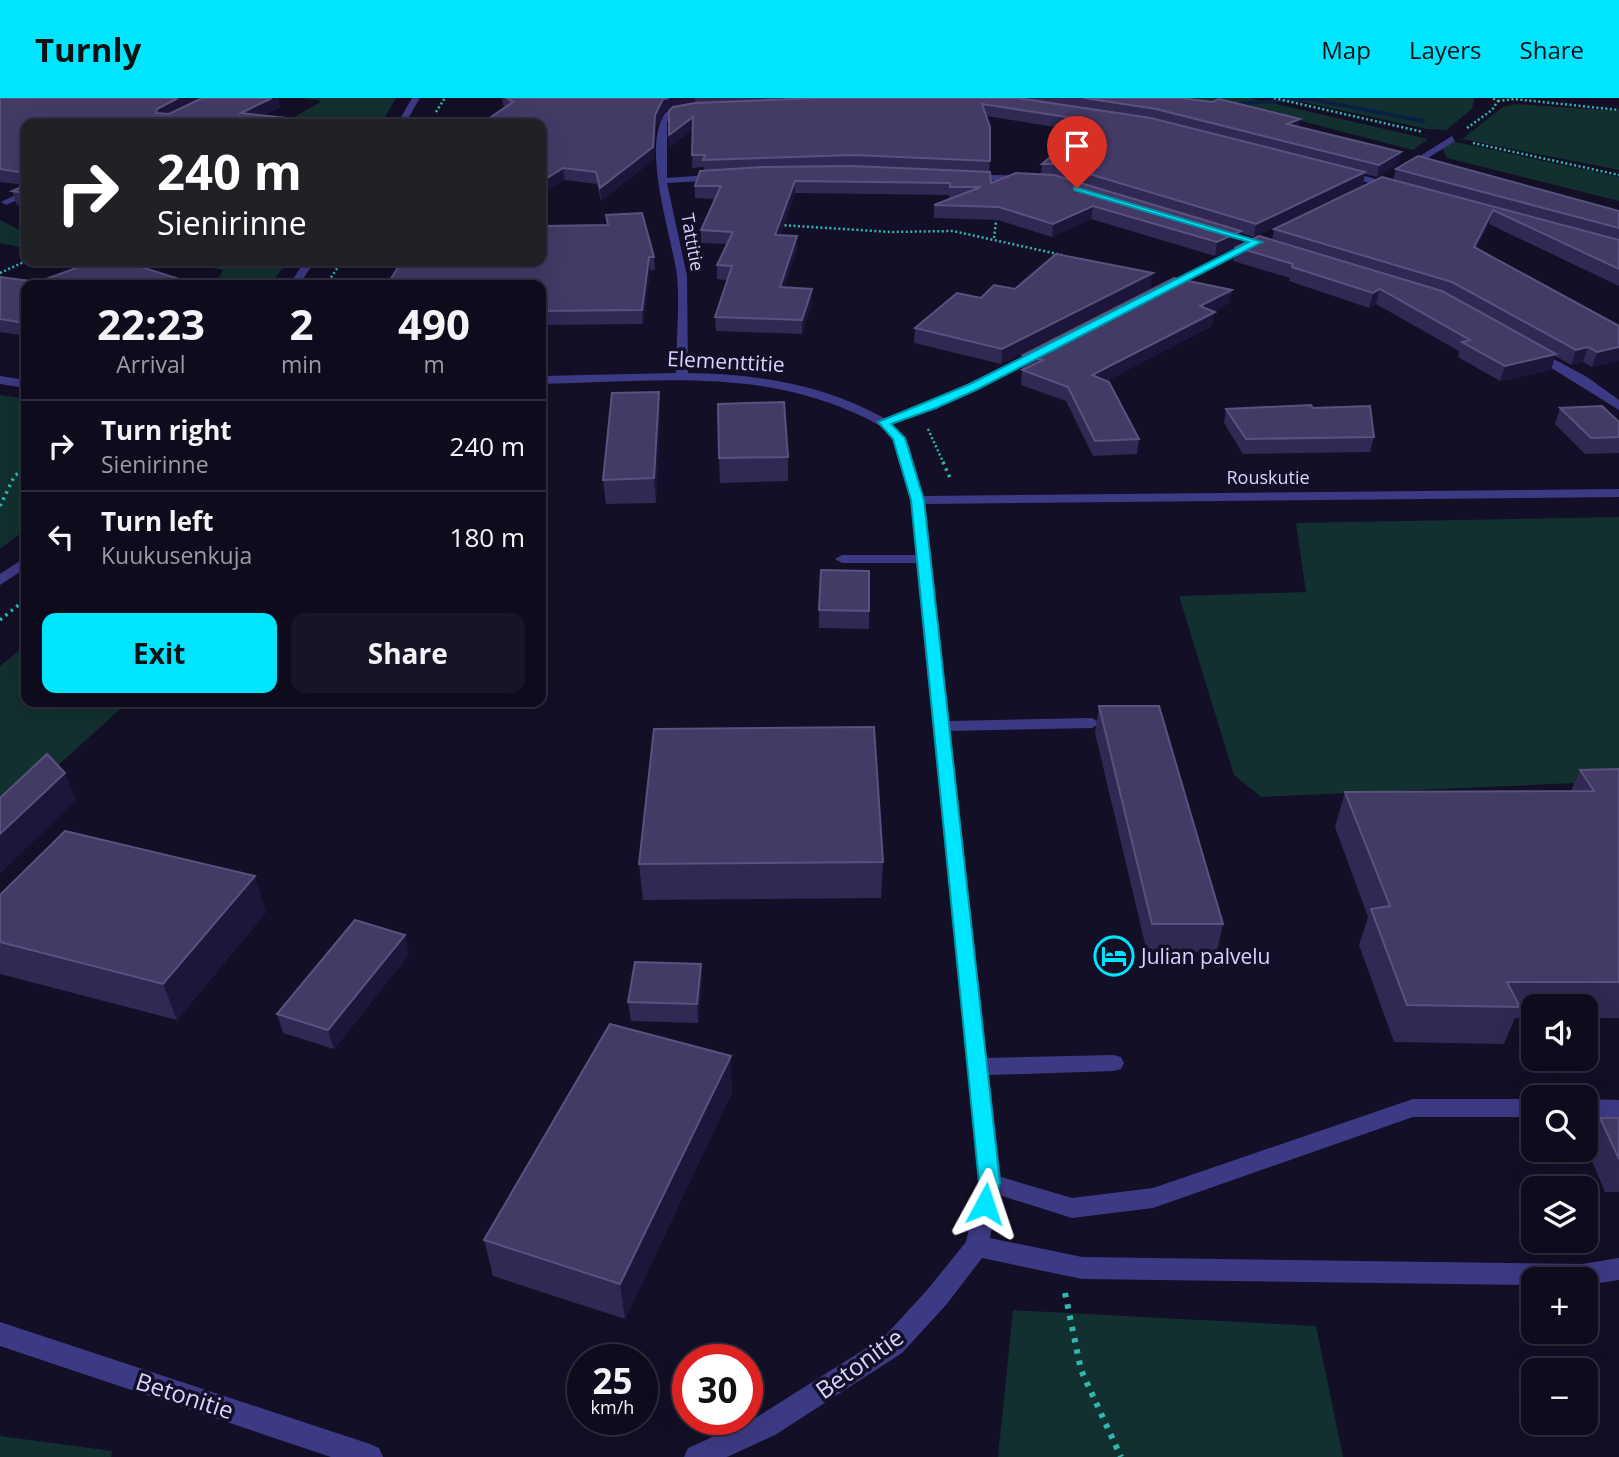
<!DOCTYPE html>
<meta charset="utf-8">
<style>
body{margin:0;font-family:"Open Sans",sans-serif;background:#171425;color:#f1f3f6;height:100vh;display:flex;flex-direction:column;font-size:26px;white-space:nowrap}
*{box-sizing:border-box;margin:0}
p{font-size:23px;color:#9b9ba3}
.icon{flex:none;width:38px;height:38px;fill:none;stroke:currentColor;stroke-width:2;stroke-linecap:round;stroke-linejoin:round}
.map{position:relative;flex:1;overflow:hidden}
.panel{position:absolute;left:21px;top:182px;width:525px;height:427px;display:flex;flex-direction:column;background:#0e0b1c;border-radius:14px;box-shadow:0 7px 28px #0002,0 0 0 2px #2e2b3b}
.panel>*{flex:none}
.guide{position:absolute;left:21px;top:21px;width:525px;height:147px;border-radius:14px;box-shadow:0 7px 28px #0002,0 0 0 2px #2e2b3b;background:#202124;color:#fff;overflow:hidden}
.fabs{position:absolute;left:1521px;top:896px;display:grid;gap:14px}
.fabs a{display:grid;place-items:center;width:77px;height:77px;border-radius:14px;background:#0e0b1c;box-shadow:0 7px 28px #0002,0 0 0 2px #2e2b3b;font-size:35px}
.speed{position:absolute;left:567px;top:1246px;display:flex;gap:14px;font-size:35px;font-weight:700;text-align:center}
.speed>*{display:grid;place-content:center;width:91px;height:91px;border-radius:50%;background:#0e0b1c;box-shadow:0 7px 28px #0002,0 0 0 2px #2e2b3b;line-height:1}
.speed small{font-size:18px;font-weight:400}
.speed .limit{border:10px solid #d22;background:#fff;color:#111}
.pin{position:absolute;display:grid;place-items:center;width:60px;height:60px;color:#fff;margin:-72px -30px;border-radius:50% 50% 50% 0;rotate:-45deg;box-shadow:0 0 7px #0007}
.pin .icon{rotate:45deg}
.me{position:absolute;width:77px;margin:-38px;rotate:5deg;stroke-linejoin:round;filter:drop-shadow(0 0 5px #0008)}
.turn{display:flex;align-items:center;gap:24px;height:147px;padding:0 21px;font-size:32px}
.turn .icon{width:91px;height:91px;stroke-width:2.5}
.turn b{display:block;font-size:49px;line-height:60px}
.eta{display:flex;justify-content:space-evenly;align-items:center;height:119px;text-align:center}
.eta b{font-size:42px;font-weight:700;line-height:49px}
.cta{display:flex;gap:14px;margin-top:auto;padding:14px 21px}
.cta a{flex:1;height:80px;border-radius:14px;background:#00e5ff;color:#111;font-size:28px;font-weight:700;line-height:80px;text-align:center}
.cta a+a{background:#171425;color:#f1f3f6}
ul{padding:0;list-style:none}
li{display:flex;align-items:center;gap:21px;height:91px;padding:0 21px;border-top:2px solid #2e2b3b}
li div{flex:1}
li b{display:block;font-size:26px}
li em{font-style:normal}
header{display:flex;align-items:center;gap:42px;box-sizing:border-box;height:98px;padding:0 35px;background:#00e5ff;color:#111}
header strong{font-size:33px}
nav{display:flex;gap:38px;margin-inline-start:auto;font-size:24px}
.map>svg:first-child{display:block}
.green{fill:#12302f}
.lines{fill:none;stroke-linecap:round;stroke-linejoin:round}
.stream{fill:#0a1f44;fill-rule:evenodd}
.path-far2{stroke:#2fb8b0;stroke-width:2.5;stroke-dasharray:2 2.5;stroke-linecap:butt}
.path-far1{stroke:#2fb8b0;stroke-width:3.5;stroke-dasharray:2.5 4.5;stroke-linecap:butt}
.path{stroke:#2fb8b0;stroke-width:6;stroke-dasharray:4.5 7;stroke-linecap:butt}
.minor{fill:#3d3a85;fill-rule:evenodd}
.wall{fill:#312854;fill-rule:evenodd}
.shaded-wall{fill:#1d163a}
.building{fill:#433a66;stroke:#5a527e;stroke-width:2}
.route{fill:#00e5ff;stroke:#0095a6;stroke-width:2}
.labels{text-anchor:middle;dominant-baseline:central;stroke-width:7;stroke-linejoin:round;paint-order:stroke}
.far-street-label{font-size:18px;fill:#d9d4ff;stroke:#130f26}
.street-label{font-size:21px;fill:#d9d4ff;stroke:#130f26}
.poi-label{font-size:21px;fill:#d9d4ff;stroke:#130f26;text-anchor:start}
.near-street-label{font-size:24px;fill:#d9d4ff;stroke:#130f26}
</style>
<header>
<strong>Turnly</strong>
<nav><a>Map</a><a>Layers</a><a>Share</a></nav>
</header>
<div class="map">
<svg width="1619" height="1359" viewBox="0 0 1619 1359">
<rect width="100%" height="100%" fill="#130f26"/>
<g class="green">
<polygon points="300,0 396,0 381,26 282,26 322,3"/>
<polygon points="1184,0 1250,0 1428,41 1413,52 1278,17"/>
<polygon points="1284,0 1474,0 1472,11 1446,32 1427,31"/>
<polygon points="1515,6 1619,13 1619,72 1462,41 1503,9"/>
<polygon points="1451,43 1619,79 1619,103 1447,60 1443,51"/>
<polygon points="0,122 26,135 24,150 0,145"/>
<polygon points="176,163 287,163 271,187 215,187 223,172"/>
<polygon points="0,297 26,301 26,431 0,451"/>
<polygon points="1619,419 1619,683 1261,699 1234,677 1179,498 1306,494 1296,425"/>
<polygon points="26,547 26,604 128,604 0,720 0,568"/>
<polygon points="1013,1212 1316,1228 1343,1359 998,1359"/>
<polygon points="0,1338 112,1353 111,1359 0,1359"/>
</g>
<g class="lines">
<polygon class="stream" points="1314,0 1423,21 1426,23 1423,25 1311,3 1241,7 1238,5 1241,3"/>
<g class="path-far2">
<polyline points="1274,0 1423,34"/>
<polyline points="1498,3 1514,1 1619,12"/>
<polyline points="436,14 445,0"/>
<polyline points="1467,30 1492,12 1498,3 1492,0"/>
<polyline points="1473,45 1619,77"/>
<polyline points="780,127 891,134 953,133 1062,157"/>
<polyline points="994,140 997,116"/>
<polyline points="0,175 26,163"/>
<polyline points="326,187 342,163"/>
<polyline points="928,331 944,366"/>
</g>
<g class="path-far1">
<polyline points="943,364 950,380"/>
<polyline points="0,408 15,377 26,372"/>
<polyline points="0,522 26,501"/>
</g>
<polyline class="path" points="1065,1195 1081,1272 1121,1359"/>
<g class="minor">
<polygon points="412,0 420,0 405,26 397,26"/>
<path d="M 692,8 L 695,13 L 672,18 L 667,24 L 667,80 L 722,76 L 727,79 L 722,82 L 667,85 L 687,178 L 688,275 C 756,276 824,286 884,320 L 928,305 L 1038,251 L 1048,253 L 936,311 L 892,325 L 909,347 L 923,398 L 1619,391 L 1619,399 L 924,406 L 949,623 L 1092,620 L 1100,625 L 1092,630 L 950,633 L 987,960 L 1113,957 L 1121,959 L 1124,965 L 1121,971 L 1113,973 L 989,977 L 1001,1079 L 1072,1100 L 1153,1090 L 1413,1001 L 1533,1001 L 1533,1019 L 1413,1019 L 1153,1110 L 1072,1120 L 999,1097 L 990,1140 L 1082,1159 L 1582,1166 L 1619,1160 L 1619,1182 L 1586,1187 L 1586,1181 L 1533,1181 L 1533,1187 L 1082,1181 L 982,1160 L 946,1207 L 902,1255 L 775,1337 L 727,1359 L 684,1359 L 688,1350 L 757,1319 L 884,1239 L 928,1191 L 966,1144 L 979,1085 L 916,465 L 842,465 L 835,461 L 842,457 L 916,457 C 912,424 911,364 891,338 C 881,326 864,319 850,313 C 752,270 645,284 541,286 L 541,278 L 676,275 C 676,243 680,209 677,178 C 672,137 640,48 666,14 Z"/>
<polygon points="1452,38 1455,43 1407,73 1399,71"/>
<polygon points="1342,72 1399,87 1401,89 1396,92 1339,77 1339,73"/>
<polygon points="967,76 1026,78 1031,81 1026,84 964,81 964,77"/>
<polygon points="26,92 26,98 6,107 1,104"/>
<polygon points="1214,130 1277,148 1272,151 1258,147 1164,194 1156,194 1156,190 1248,144 1214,134"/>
<polygon points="305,163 315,163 299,187 289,187"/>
<polygon points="1529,252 1537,252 1587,279 1619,302 1619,312 1529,256"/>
<polygon points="0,278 26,282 26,290 0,286"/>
<polygon points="26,459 26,470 0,487 0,476"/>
<polygon points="1586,1001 1619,1002 1619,1020 1586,1019"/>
<polygon points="0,1224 370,1346 379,1350 383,1359 331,1359 0,1248"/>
</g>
</g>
<g class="wall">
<polygon points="0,0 197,2 202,0 278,0 280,9 264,17 296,21 298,26 26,26 26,108 17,107 12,93 25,87 0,84"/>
<path d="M 502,0 L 1181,0 L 1300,21 L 1298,29 L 1401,54 L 1398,66 L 1377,79 L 1365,76 L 1363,87 L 1254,139 L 1241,135 L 1239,147 L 1215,158 L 1091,121 L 1052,139 L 998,122 L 934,120 L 934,107 L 950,101 L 949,97 L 795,95 L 780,137 L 797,151 L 784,190 L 812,191 L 812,205 L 802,236 L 716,233 L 715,219 L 727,182 L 717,181 L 717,167 L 727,146 L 701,145 L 701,132 L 715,101 L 695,100 L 695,88 L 704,73 L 704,69 L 692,70 L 693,31 L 670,49 L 669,37 L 671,11 L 664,13 L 656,29 L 654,61 L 601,103 L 597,86 L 565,82 L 506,9 L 503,7 ZM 986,18 L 1080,33 L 1042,66 L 1041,77 L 991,85 L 989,74 L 990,63 Z"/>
<polygon points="1396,71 1619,113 1619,188 1489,126 1476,150 1619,228 1619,263 1592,269 1583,264 1571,267 1555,258 1551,272 1500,283 1458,259 1459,253 1376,206 1369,210 1289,183 1290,180 1233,163 1236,149 1272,142 1274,131 1393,82"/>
<polygon points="606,117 654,159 655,172 650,172 643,226 541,227 541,187 607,127"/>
<polygon points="95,163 123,163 176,180 178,187 26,187 26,238 0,234 0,179 38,184"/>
<polygon points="1151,190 1001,266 914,245 915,230 981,200 1015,191"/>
<polygon points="1232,192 1229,205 1214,213 1212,228 1106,283 1139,341 1137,356 1093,358 1066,303 1021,287 1023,257"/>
<polygon points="1313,310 1374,339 1370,354 1243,356 1224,325 1226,311"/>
<polygon points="1560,310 1619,324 1619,355 1585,356 1555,326"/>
<polygon points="660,317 656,405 606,406 603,382"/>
<polygon points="788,359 788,383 720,385 719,360"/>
<polygon points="869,473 869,531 819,530 819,512"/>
<polygon points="1099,608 1223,826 1217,854 1147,854 1095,635"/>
<polygon points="1619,671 1619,920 1586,920 1586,908 1533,908 1533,920 1515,920 1504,946 1394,944 1359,847 1368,819 1335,729 1345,694 1571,693 1580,672"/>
<polygon points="883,764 881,800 643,802 639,766"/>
<polygon points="0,797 266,814 177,922 0,876"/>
<polygon points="409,856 334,951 283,935 277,916"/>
<polygon points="701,866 702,885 698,925 631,923 628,904"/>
<polygon points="732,994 625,1221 493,1178 484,1142"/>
<polygon points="1600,1020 1619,1020 1619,1094 1605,1094 1586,1049 1586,1047"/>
</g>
<g class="shaded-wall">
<polygon points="178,0 198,0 197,4 160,24 156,15 157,11"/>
<polygon points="272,0 278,0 280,9 246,26 241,15"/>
<polygon points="669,0 695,0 695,5 664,13 656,29 654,61 601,103 600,90 663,1"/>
<polygon points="693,19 693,31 670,49 669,37"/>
<polygon points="296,21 298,26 287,26"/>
<polygon points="1300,21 1297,33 1287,26"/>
<polygon points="1401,54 1398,66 1377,79 1379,67"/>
<polygon points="563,70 565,82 541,97 541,84"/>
<polygon points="1365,74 1363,87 1254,139 1256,126"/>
<polygon points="795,83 795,95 775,150 775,137"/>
<polygon points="1093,108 1091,121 1052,139 1053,126"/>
<polygon points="1493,112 1489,126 1470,163 1474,149"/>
<polygon points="1241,133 1239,147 1215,158 1217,144"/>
<polygon points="797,138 797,151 780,203 780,189"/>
<polygon points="649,159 650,172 643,226 642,212"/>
<polygon points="1153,175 1151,190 1001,266 1002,251"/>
<polygon points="176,180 178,187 157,187"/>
<polygon points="812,191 812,205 802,236 802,222"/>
<polygon points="1380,191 1376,206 1369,210 1373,195"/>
<polygon points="1232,192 1229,205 1198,222 1200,208"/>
<polygon points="1215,214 1212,228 1090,292 1092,277"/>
<polygon points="1588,249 1583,264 1571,267 1576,252"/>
<polygon points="1619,249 1619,263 1592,269 1597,254"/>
<polygon points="1556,256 1551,272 1500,283 1505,268"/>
<polygon points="659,294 660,317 656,405 654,380"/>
<polygon points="65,675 76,702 0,776 0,736"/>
<polygon points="255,778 266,814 177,922 163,886"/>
<polygon points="405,837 409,856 334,951 328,932"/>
<polygon points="701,866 702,885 698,925 697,906"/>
<polygon points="731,958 732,994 625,1221 620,1186"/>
</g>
<g class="building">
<polygon points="0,0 178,0 157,11 156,15 169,16 202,0 272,0 241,15 296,21 287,26 26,26 26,75 0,71"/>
<polygon points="507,0 669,0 663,1 655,17 653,49 600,90 596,74 563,70 541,84 541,26 481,26 513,4"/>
<polygon points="818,0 1017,0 1151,20 1365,74 1256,126 1056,66 1042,66 1092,23 982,6 990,29 990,63 853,57 703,62 705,57 692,57 693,19 669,37 669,13 673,9 695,5"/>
<polygon points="1084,0 1181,0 1212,4 1219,1 1300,21 1287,26 1401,54 1379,67 1156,11"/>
<polygon points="1418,58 1619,113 1619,130 1396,71"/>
<polygon points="853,68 990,74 991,85 1016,75 1054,77 1241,133 1217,144 1093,108 1053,126 999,109 934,107 981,89 950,89 950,85 795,83 775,137 797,138 780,189 812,191 802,222 715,219 732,168 717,167 733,134 701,132 721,88 695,88 700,73 762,69"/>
<polygon points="1382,79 1619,142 1619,171 1493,112 1474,149 1619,228 1619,249 1597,254 1588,249 1576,252 1452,184 1274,131"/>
<polygon points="26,87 26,95 12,93"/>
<polygon points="642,115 654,159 649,159 642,212 541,213 541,187 387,187 402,163 541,163 541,128 608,127 606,117"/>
<polygon points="1259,138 1442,193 1556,256 1505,268 1462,244 1470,242 1380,191 1373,195 1292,169 1293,166 1236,149"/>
<polygon points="1056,156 1153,175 1002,251 915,230 957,195 981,200 994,187 1015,191"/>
<polygon points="95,163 123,163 176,180 157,187 26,187 26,225 0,221 0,179 38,184"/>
<polygon points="1174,180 1232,192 1200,208 1215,214 1092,277 1109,284 1139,341 1095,343 1068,289 1022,272 1043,262 1023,257"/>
<polygon points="659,294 654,380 603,382 612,295"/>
<polygon points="784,304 788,359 719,360 718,306"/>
<polygon points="1311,307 1313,310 1370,308 1374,339 1246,341 1226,311"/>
<polygon points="1602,308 1619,324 1619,339 1591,340 1560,310"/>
<polygon points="821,472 869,473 869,513 819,512"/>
<polygon points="1099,608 1159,608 1223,826 1152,826"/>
<polygon points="874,629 883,764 639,766 654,631"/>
<polygon points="47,656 65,675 0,736 0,700"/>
<polygon points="1619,671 1619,884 1507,884 1520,909 1407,907 1371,811 1390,808 1345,694 1594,693 1580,672"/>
<polygon points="65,733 255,778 163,886 0,844 0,797"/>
<polygon points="355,822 405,837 328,932 277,916"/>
<polygon points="635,864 701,866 697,906 628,904"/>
<polygon points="610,926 731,958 620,1186 484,1142"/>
<polygon points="1600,1020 1619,1020 1619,1061"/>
</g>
<polygon class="route" points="1074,89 1262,144 978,291 936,310 891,326 905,340 924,402 1000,1085 993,1113 985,1115 978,1113 975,1106 979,1085 911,402 893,341 878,324 970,286 1249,144 1074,92"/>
<defs>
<g id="hotel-ring" transform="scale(2.0125)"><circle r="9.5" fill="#130f26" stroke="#00e5ff" stroke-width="1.5"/><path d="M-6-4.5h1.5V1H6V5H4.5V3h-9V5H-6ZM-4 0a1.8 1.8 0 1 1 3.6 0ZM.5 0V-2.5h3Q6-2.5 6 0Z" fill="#00e5ff"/></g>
</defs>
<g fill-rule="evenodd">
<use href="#hotel-ring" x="1114" y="858"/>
</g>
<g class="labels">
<g class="far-street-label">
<text transform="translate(693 144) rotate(80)">Tattitie</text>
<text x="1268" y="379">Rouskutie</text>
</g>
<g class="street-label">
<text transform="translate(726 263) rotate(3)">Elementtitie</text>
</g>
<g class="poi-label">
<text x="1141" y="858">Julian palvelu</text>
</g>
<g class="near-street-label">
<text transform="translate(859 1265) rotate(-36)">Betonitie</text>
<text transform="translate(185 1297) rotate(18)">Betonitie</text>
</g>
</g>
</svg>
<div class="fabs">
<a><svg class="icon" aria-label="sound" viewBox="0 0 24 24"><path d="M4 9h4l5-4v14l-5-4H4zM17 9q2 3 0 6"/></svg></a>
<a><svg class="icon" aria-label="search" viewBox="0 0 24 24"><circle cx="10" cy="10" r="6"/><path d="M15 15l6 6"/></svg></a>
<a><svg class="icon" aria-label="layers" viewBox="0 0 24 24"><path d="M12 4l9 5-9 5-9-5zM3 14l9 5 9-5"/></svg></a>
<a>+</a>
<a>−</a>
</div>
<div class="speed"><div>25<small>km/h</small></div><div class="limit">30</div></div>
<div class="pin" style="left:1077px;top:90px;background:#d93025"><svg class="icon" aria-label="arrive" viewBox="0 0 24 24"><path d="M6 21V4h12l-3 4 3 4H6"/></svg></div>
<svg class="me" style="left:985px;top:1106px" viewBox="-20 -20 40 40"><path d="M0-17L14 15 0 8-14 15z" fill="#00e5ff" stroke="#fff" stroke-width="4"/></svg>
<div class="guide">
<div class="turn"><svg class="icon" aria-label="right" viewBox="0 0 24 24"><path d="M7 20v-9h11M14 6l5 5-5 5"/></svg><div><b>240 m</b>Sienirinne</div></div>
</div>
<section class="panel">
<div class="eta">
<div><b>22:23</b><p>Arrival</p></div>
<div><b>2</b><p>min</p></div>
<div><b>490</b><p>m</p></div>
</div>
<ul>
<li><svg class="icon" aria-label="right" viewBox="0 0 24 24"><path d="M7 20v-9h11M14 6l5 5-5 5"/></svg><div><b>Turn right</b><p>Sienirinne</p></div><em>240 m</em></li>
<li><svg class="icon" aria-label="left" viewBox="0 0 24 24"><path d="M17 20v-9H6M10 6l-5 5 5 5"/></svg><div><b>Turn left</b><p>Kuukusenkuja</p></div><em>180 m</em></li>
</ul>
<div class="cta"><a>Exit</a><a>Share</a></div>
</section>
</div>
